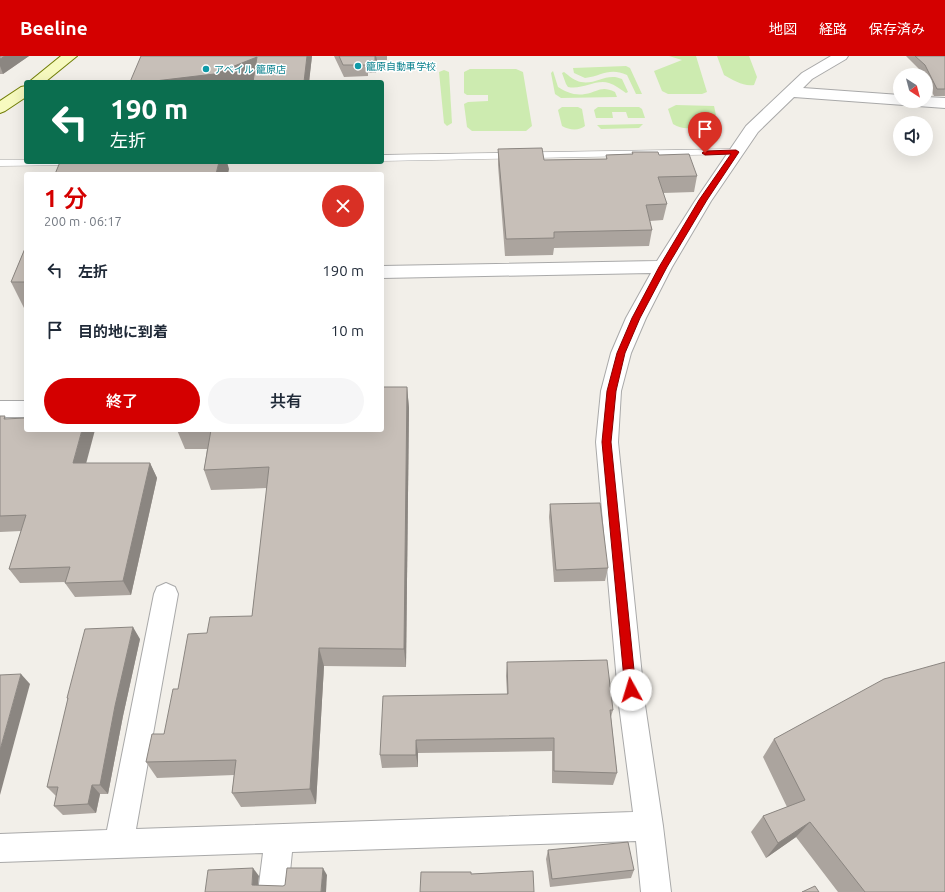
<!DOCTYPE html>
<html lang="ja">
<meta charset="utf-8">
<style>
body{margin:0;font-family:Ubuntu,"Noto Sans JP",sans-serif;background:#f6f6f7;color:#1f2937;height:100vh;display:flex;flex-direction:column;font-size:15px;white-space:nowrap}
*{box-sizing:border-box;margin:0}
p{font-size:13px;color:#747a83}
.icon{flex:none;width:22px;height:22px;fill:none;stroke:currentColor;stroke-width:2;stroke-linecap:round;stroke-linejoin:round}
.map{position:relative;flex:1;overflow:hidden}
.side{position:absolute;left:24px;top:116px;width:360px;height:260px;display:flex;flex-direction:column;background:#fff;border-radius:4px;box-shadow:0 4px 16px #0002}
.side>*{flex:none}
.hud{position:absolute;left:24px;top:24px;width:360px;height:84px;border-radius:4px;box-shadow:0 4px 16px #0002;background:#0b6e4f;color:#fff;overflow:hidden}
.needle{width:26px;rotate:144deg}
.tools{position:absolute;left:893px;top:12px;display:grid;gap:8px}
.tools a{display:grid;place-items:center;width:40px;height:40px;border-radius:50%;background:#fff;box-shadow:0 4px 16px #0002;font-size:20px}
.pin{position:absolute;display:grid;place-items:center;width:34px;height:34px;color:#fff;margin:-41px -17px;border-radius:50% 50% 50% 0;rotate:-45deg;box-shadow:0 0 4px #0007}
.pin .icon{rotate:45deg}
.me{position:absolute;width:44px;margin:-22px;rotate:354deg;stroke-linejoin:round;filter:drop-shadow(0 0 3px #0008)}
.turn{display:flex;align-items:center;gap:14px;height:84px;padding:0 20px;font-size:18px}
.turn .icon{width:52px;height:52px;stroke-width:2.5}
.turn b{display:block;font-size:28px;line-height:34px}
.round{display:grid;place-items:center;flex:none;width:42px;height:42px;border-radius:21px;background:#f6f6f7}
.headline{display:flex;align-items:center;justify-content:space-between;height:68px;padding:0 20px}
h1{font-size:24px;font-weight:600;line-height:30px;color:#d40000}
.button{display:flex;gap:8px;margin-top:auto;padding:8px 20px}
.button a{flex:1;height:46px;border-radius:24px;background:#d40000;color:#fff;font-size:16px;font-weight:600;line-height:46px;text-align:center}
.button a+a{background:#f6f6f7;color:#1f2937}
ul{padding:0;list-style:none}
li{display:flex;align-items:center;gap:12px;height:60px;padding:0 20px}
li div{flex:1}
li b{display:block;font-size:15px}
li em{font-style:normal}
header{display:flex;align-items:center;gap:24px;box-sizing:border-box;height:56px;padding:0 20px;background:#d40000;color:#fff}
header strong{font-size:19px}
nav{display:flex;gap:22px;margin-inline-start:auto;font-size:14px}
.map>svg:first-child{display:block}
.grass{fill:#cdebb0}
.lines{fill:none;stroke-linecap:round;stroke-linejoin:round}
.service-casing{stroke:#a9a9a9;stroke-width:1}
.minor-casing{stroke:#a9a9a9;stroke-width:2}
.secondary-casing{stroke:#707d05;stroke-width:2}
.service{fill:#fff;fill-rule:evenodd}
.minor{fill:#fff;fill-rule:evenodd}
.secondary{fill:#f7fabf;fill-rule:evenodd}
.wall{fill:#aba49e}
.shaded-wall{fill:#8b8681}
.building{fill:#c7bfb8;stroke:#8b8681}
.route{fill:#d40000;stroke:#8a0000}
.culture-dot{fill:#0f9aa8;stroke:#fff;stroke-width:1.5}
.labels{text-anchor:middle;dominant-baseline:central;stroke-width:3;stroke-linejoin:round;paint-order:stroke}
.far-culture-label{font-size:10px;fill:#0d838f;stroke:#fff;text-anchor:start}
</style>
<header>
<strong>Beeline</strong>
<nav><a>地図</a><a>経路</a><a>保存済み</a></nav>
</header>
<div class="map">
<svg width="945" height="836" viewBox="0 0 945 836">
<rect width="100%" height="100%" fill="#f2efe9"/>
<g class="grass">
<polygon points="669,0 696,0 707,36 702,38 668,38 662,35 654,15 682,4"/>
<path d="M 717,0 L 749,0 L 757,21 L 754,29 C 744,31 733,24 724,19 Z"/>
<path d="M 626,10 L 630,12 L 642,38 L 636,38 L 627,19 C 609,11 602,20 585,22 L 574,17 L 573,12 Z"/>
<polygon points="470,13 516,13 523,16 532,70 526,75 472,75 467,71 464,48 468,46 488,45 488,39 467,39 464,37 464,16"/>
<polygon points="444,14 449,16 452,67 447,70 444,67 439,16"/>
<path d="M 553,15 L 558,31 C 566,36 575,40 585,38 C 598,36 601,29 615,36 L 617,41 L 561,42 L 555,38 L 551,17 Z"/>
<path d="M 564,16 C 569,20 575,25 581,26 C 596,29 607,16 622,23 L 628,36 L 626,37 C 620,33 615,29 609,27 C 596,23 583,34 568,31 L 566,28 L 562,17 Z"/>
<path d="M 676,49 L 714,50 L 716,59 C 702,69 689,78 673,68 L 668,53 Z"/>
<path d="M 562,51 L 578,51 L 582,53 L 585,70 C 579,75 569,74 562,70 L 558,54 Z"/>
<polygon points="598,51 639,51 642,53 645,62 628,62 626,56 612,56 613,62 596,62 594,54"/>
<polygon points="643,68 639,72 601,73 597,69"/>
</g>
<g class="lines">
<g class="service-casing">
<g id="service">
<polygon points="736,93 741,96 739,98 382,105 382,99"/>
<polygon points="0,104 26,104 26,106 79,106 74,109 0,110"/>
</g>
</g>
<g class="minor-casing">
<g id="minor">
<polygon points="831,0 848,0 846,3 812,23 803,32 900,39 900,45 926,45 926,41 945,42 945,52 794,41 758,76 711,145 672,211 646,262 631,297 621,335 618,386 645,649 663,770 671,836 641,836 636,785 292,796 288,836 258,836 263,797 0,806 0,778 107,774 154,538 157,531 166,527 175,531 178,538 136,773 633,756 619,649 596,386 601,335 611,297 626,262 651,217 382,222 382,210 657,205 695,145 746,70 802,17"/>
<rect x="0" y="345" width="26" height="16"/>
</g>
</g>
<g class="secondary-casing">
<g id="secondary">
<polygon points="61,0 77,0 45,26 29,26"/>
<polygon points="26,30 26,41 5,55 0,57 0,45 21,31"/>
</g>
</g>
<use href="#service" class="service"/>
<use href="#minor" class="minor"/>
<use href="#secondary" class="secondary"/>
</g>
<g class="wall">
<polygon points="0,0 29,0 3,18 0,18"/>
<polygon points="141,0 312,0 309,26 131,26"/>
<polygon points="334,0 387,0 387,4 377,4 376,17 368,17 368,20 344,21"/>
<polygon points="906,0 945,0 945,40 934,40 926,24 926,19 924,19 922,16"/>
<polygon points="498,93 544,104 606,103 606,99 632,98 632,96 659,99 697,120 694,136 663,137 667,148 663,164 650,165 652,174 649,190 554,192 553,199 505,200 498,109"/>
<polygon points="26,190 26,251 24,252 11,226"/>
<polygon points="407,331 409,352 406,611 324,610 316,748 241,751 232,737 234,719 157,722 146,706 164,678 178,633 207,577 252,560 267,432 211,434 204,414 207,393 185,393 177,374 382,374"/>
<polygon points="0,360 7,363 86,407 150,407 157,422 131,539 75,541 65,527 66,526 20,527 9,513 21,475 0,476"/>
<polygon points="550,448 608,512 605,525 554,526 549,461"/>
<polygon points="140,583 123,660 108,738 100,738 96,757 63,759 54,750 56,740 47,731 68,644 67,642"/>
<polygon points="507,606 613,654 611,661 617,717 613,729 552,727 552,695 418,697 418,711 382,712 380,699 507,638 506,620"/>
<polygon points="774,683 945,836 838,836 796,781 766,802 751,776 763,760 787,751 763,701"/>
<polygon points="548,794 634,814 631,822 550,831 546,803"/>
</g>
<g class="shaded-wall">
<polygon points="5,0 29,0 3,18 0,10 0,3"/>
<polygon points="307,0 312,0 309,26 304,26"/>
<polygon points="375,0 376,0 377,4 376,17"/>
<polygon points="257,1 255,26 156,26 155,25"/>
<polygon points="219,106 227,106 229,113 228,118 216,118"/>
<polygon points="407,331 409,352 406,611 404,593"/>
<polygon points="82,374 95,374 82,423 73,407"/>
<polygon points="150,407 157,422 131,539 123,525"/>
<polygon points="133,571 140,583 123,660 108,738 100,729 115,650"/>
<polygon points="319,592 324,610 316,748 310,733"/>
<polygon points="21,618 30,628 0,739 0,694"/>
<polygon points="416,684 418,697 418,711 416,699"/>
<polygon points="92,729 100,738 96,757 88,748"/>
<polygon points="810,766 796,781 766,802 778,787"/>
<polygon points="253,812 259,820 257,836 252,829"/>
<polygon points="323,812 327,819 326,836 321,836"/>
</g>
<g class="building">
<polygon points="0,0 5,0 0,3"/>
<polygon points="141,0 307,0 304,26 253,26 257,1 214,18 155,25 130,26"/>
<polygon points="339,0 375,0 375,5 367,5 367,9 343,9"/>
<polygon points="915,0 945,0 945,33 937,33 925,9"/>
<polygon points="542,92 544,104 607,103 606,99 633,98 632,96 658,96 659,99 689,98 697,120 658,121 667,148 646,149 652,174 554,176 554,182 506,183 498,93"/>
<polygon points="60,106 219,106 216,118 55,118"/>
<polygon points="26,190 26,226 11,226"/>
<polygon points="382,331 407,331 404,593 319,592 310,733 232,737 236,704 146,706 152,678 164,678 173,633 178,633 188,578 207,577 210,561 252,560 269,411 204,414 211,374 382,374"/>
<polygon points="0,360 5,360 4,363 26,362 26,374 82,374 73,407 150,407 123,525 65,527 70,511 9,513 26,459 0,460"/>
<polygon points="600,447 608,512 556,514 550,448"/>
<polygon points="133,571 115,650 100,729 92,729 88,748 54,750 58,731 47,731 68,642 67,642 85,573"/>
<polygon points="607,604 613,654 610,654 617,717 554,715 554,682 416,684 416,699 380,699 383,640 508,638 507,606"/>
<polygon points="945,606 945,836 865,836 810,766 778,787 763,760 805,744 774,683 884,623"/>
<polygon points="21,618 0,694 0,619"/>
<polygon points="628,786 634,814 552,823 548,794"/>
<polygon points="253,812 252,829 283,830 285,829 287,812 323,812 321,836 205,836 208,814"/>
<polygon points="533,815 534,836 420,836 421,816 471,816 471,818"/>
<polygon points="815,830 819,836 802,836"/>
</g>
<polygon class="route" points="736,94 739,96 707,144 667,211 640,262 625,297 616,335 611,386 636,634 635,638 631,639 627,638 625,634 602,386 607,335 617,297 632,262 659,211 699,144 731,98 705,99 702,97 705,95"/>
<g class="culture-dot">
<circle cx="358" cy="10" r="4"/>
<circle cx="206" cy="13" r="4"/>
</g>
<g class="labels">
<g class="far-culture-label">
<text x="366" y="10">籠原自動車学校</text>
<text x="214" y="13">アベイル 籠原店</text>
</g>
</g>
</svg>
<div class="tools">
<a><svg class="needle" viewBox="-14 -14 28 28"><path d="M0-13l5 13h-10z" fill="#e53935"/><path d="M0 13l5-13h-10z" fill="#747a83"/></svg></a>
<a><svg class="icon" aria-label="sound" viewBox="0 0 24 24"><path d="M4 9h4l5-4v14l-5-4H4zM17 9q2 3 0 6"/></svg></a>
</div>
<div class="pin" style="left:705px;top:97px;background:#d93025"><svg class="icon" aria-label="arrive" viewBox="0 0 24 24"><path d="M6 21V4h12l-3 4 3 4H6"/></svg></div>
<svg class="me" style="left:631px;top:634px" viewBox="-20 -20 40 40"><circle r="19" fill="#fff"/><path d="M0-13L10 11 0 6-10 11z" fill="#d40000"/></svg>
<div class="hud">
<div class="turn"><svg class="icon" aria-label="left" viewBox="0 0 24 24"><path d="M17 20v-9H6M10 6l-5 5 5 5"/></svg><div><b>190 m</b>左折</div></div>
</div>
<section class="side">
<div class="headline"><div><h1>1 分</h1><p>200 m · 06:17</p></div><a class="round" style="background:#d93025;color:#fff"><svg class="icon" aria-label="close" viewBox="0 0 24 24"><path d="M6 6l12 12M18 6L6 18"/></svg></a></div>
<ul>
<li><svg class="icon" aria-label="left" viewBox="0 0 24 24"><path d="M17 20v-9H6M10 6l-5 5 5 5"/></svg><div><b>左折</b></div><em>190 m</em></li>
<li><svg class="icon" aria-label="arrive" viewBox="0 0 24 24"><path d="M6 21V4h12l-3 4 3 4H6"/></svg><div><b>目的地に到着</b></div><em>10 m</em></li>
</ul>
<div class="button"><a>終了</a><a>共有</a></div>
</section>
</div>
